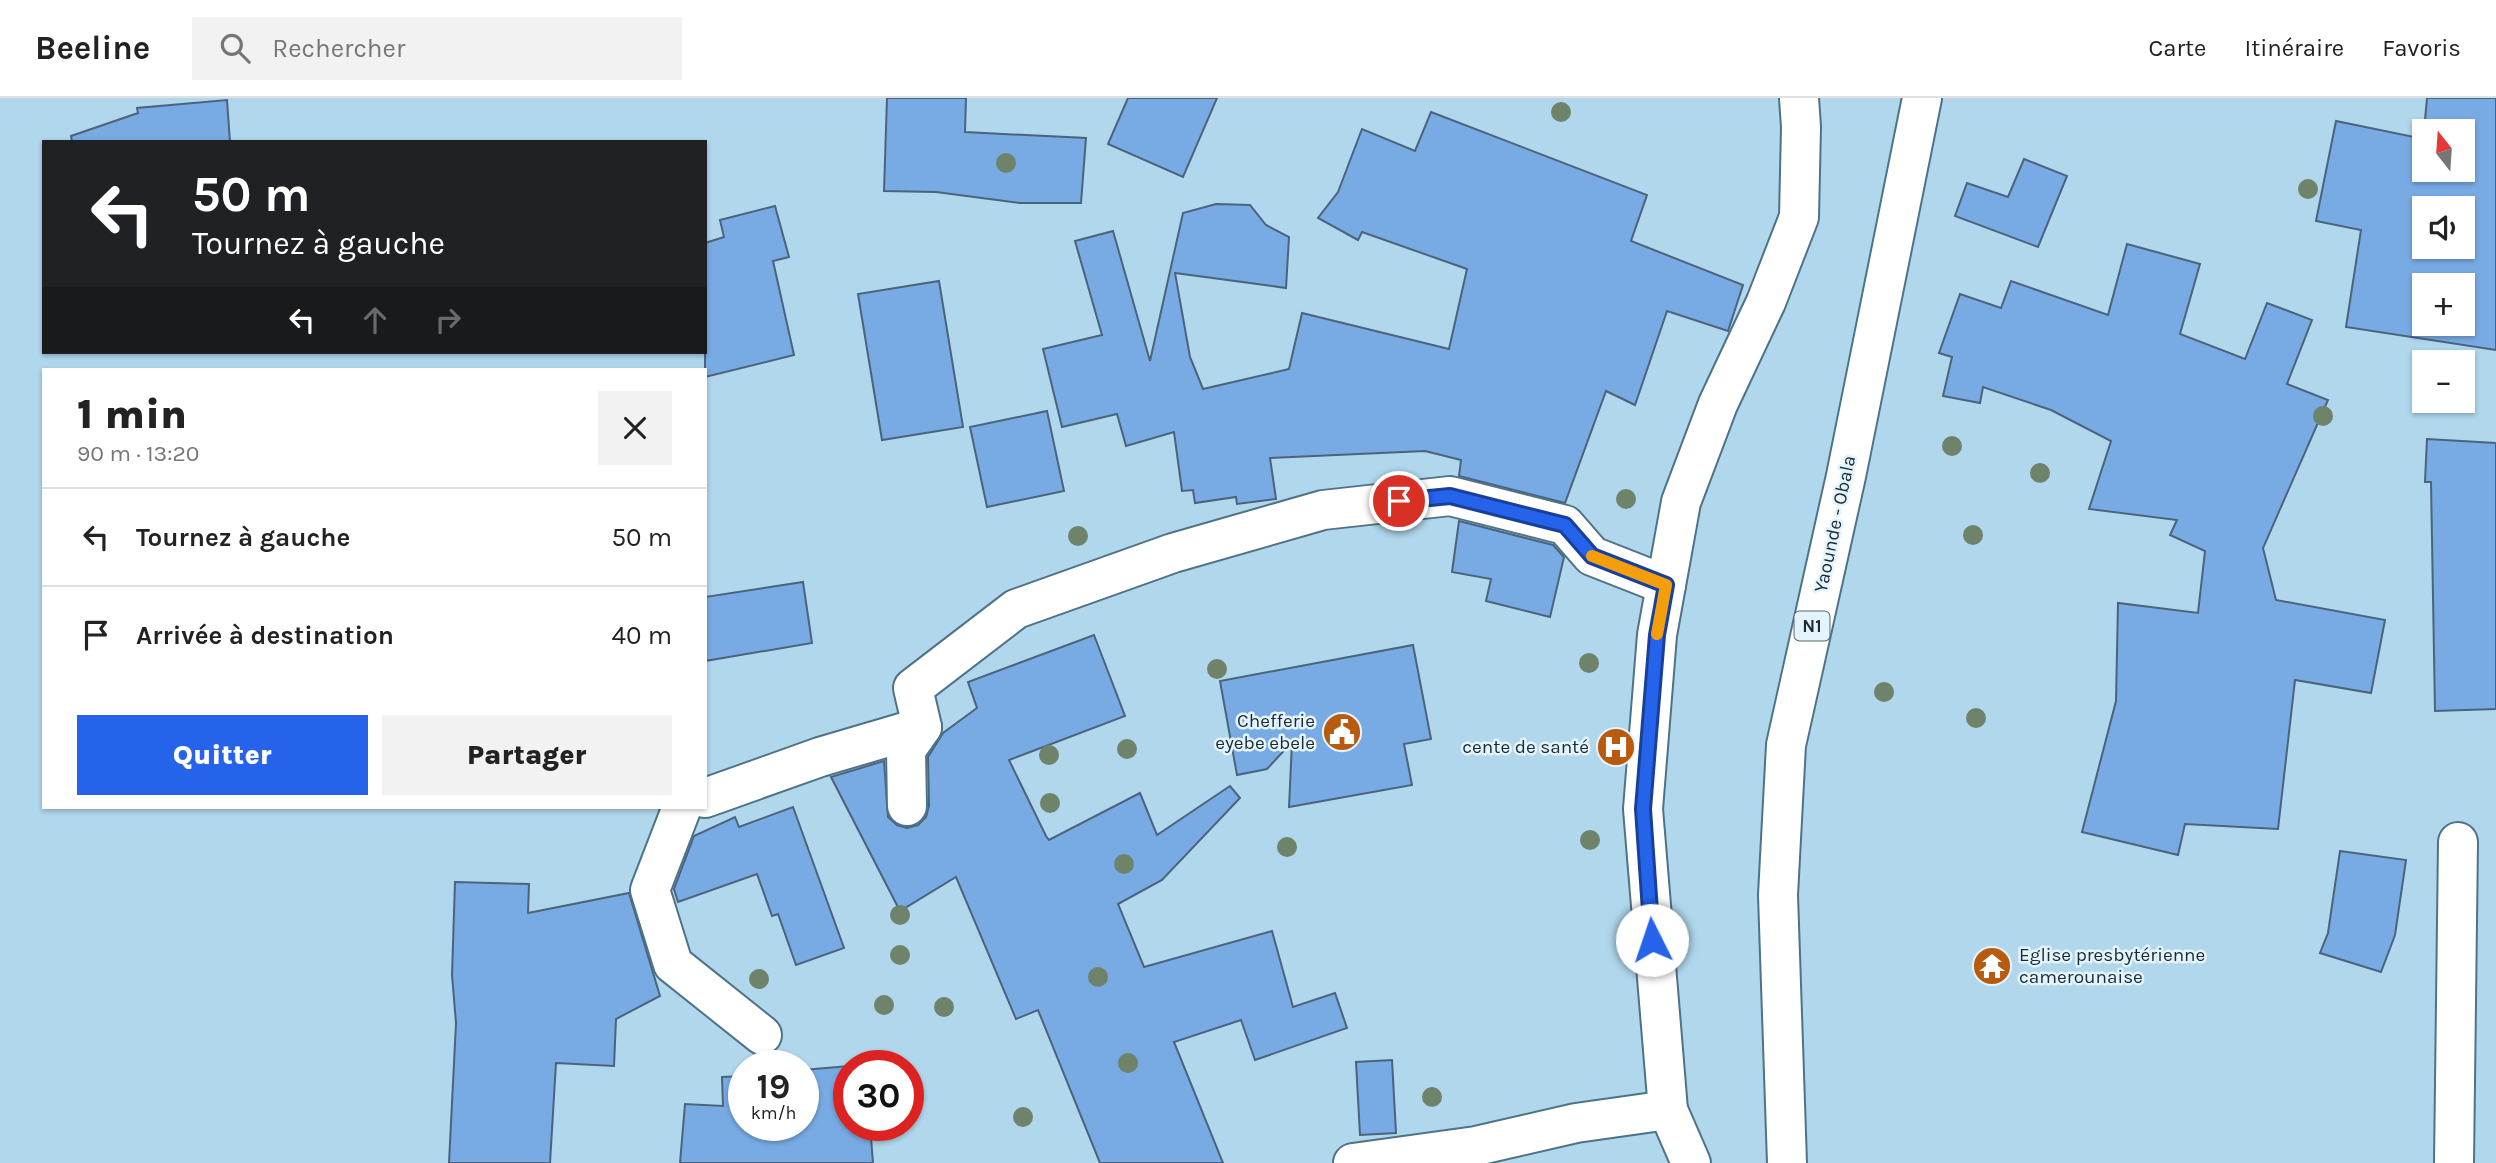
<!DOCTYPE html>
<html lang="fr">
<meta charset="utf-8">
<style>
body{margin:0;font-family:Karla,sans-serif;background:#f2f2f2;color:#222;height:100vh;display:flex;flex-direction:column;font-size:26px;white-space:nowrap}
*{box-sizing:border-box;margin:0}
p{font-size:23px;color:#767676}
.icon{flex:none;width:38px;height:38px;fill:none;stroke:currentColor;stroke-width:2;stroke-linecap:round;stroke-linejoin:round}
.map{position:relative;flex:1;overflow:hidden}
.sheet{position:absolute;left:42px;top:270px;width:665px;height:441px;display:flex;flex-direction:column;background:#fff;border-radius:0px;box-shadow:0 2px 5px #0004}
.sheet>*{flex:none}
.hud{position:absolute;left:42px;top:42px;width:665px;height:214px;border-radius:0px;box-shadow:0 2px 5px #0004;background:#202124;color:#fff;overflow:hidden}
.needle{width:46px;rotate:343deg}
.tools{position:absolute;left:2412px;top:21px;display:grid;gap:14px}
.tools a{display:grid;place-items:center;width:63px;height:63px;border-radius:0px;background:#fff;box-shadow:0 2px 5px #0004;font-size:35px}
.speed{position:absolute;left:728px;top:952px;display:flex;gap:14px;font-size:35px;font-weight:700;text-align:center}
.speed>*{display:grid;place-content:center;width:91px;height:91px;border-radius:50%;background:#fff;box-shadow:0 2px 5px #0004;line-height:1}
.speed small{font-size:18px;font-weight:400}
.speed .limit{border:10px solid #d22;background:#fff;color:#111}
.pin{position:absolute;display:grid;place-items:center;width:60px;height:60px;color:#fff;margin:-30px;border:4px solid #fff;border-radius:50%;box-shadow:0 2px 7px #0007}
.me{position:absolute;width:77px;margin:-38px;rotate:356deg;stroke-linejoin:round;filter:drop-shadow(0 0 5px #0008)}
.turn{display:flex;align-items:center;gap:24px;height:147px;padding:0 35px;font-size:32px}
.turn .icon{width:91px;height:91px;stroke-width:2.5}
.turn b{display:block;font-size:49px;line-height:60px}
.lanes{display:flex;align-items:center;height:66px;padding:0 35px;background:#0003;justify-content:center;gap:35px;direction:ltr}
.lanes .off{opacity:.35}
.round{display:grid;place-items:center;flex:none;width:74px;height:74px;border-radius:0px;background:#f2f2f2}
.headline{display:flex;align-items:center;justify-content:space-between;height:119px;padding:0 35px}
h1{font-size:42px;font-weight:800;line-height:52px}
.primary-button{display:flex;gap:14px;margin-top:auto;padding:14px 35px}
.primary-button a{flex:1;height:80px;border-radius:0px;background:#2563eb;color:#fff;font-size:28px;font-weight:800;line-height:80px;text-align:center}
.primary-button a+a{background:#f2f2f2;color:#222}
ul{padding:0;list-style:none}
li{display:flex;align-items:center;gap:21px;height:98px;padding:0 35px;border-top:2px solid #e0e0e0}
li div{flex:1}
li b{display:block;font-size:26px}
li em{font-style:normal}
header{display:flex;align-items:center;gap:42px;box-sizing:border-box;height:98px;padding:0 35px;background:#fff;border-bottom:2px solid #e0e0e0}
header strong{font-size:33px}
nav{display:flex;gap:38px;margin-inline-start:auto;font-size:24px}
.search{width:490px;height:63px;background:#f2f2f2;display:flex;align-items:center;gap:18px;box-sizing:border-box;padding:0 24px;border-radius:0px;color:#767676;font-size:26px}
.map>svg:first-child{display:block}
.building{fill:#78abe3;stroke:#4c637d;stroke-width:2;fill-rule:evenodd}
.lines{fill:none;stroke-linecap:round;stroke-linejoin:round}
.minor-casing{stroke:#4f7386;stroke-width:42}
.trunk-casing{stroke:#4f7386;stroke-width:42}
.minor{stroke:#fff;stroke-width:38}
.trunk{stroke:#fff;stroke-width:38}
.tree{fill:#6f826a}
.route-casing{stroke:#184099;stroke-width:18}
.route{stroke:#2563eb;stroke-width:12}
.slow{stroke:#f59e0b;stroke-width:12}
.labels{text-anchor:middle;dominant-baseline:central;stroke-width:5;stroke-linejoin:round;paint-order:stroke}
.shield{fill:#e4f4fc;stroke:#58676f;stroke-width:2}
.shield-label{font-size:18px;font-weight:bold;fill:#1c2b33}
.street-label{font-size:19px;fill:#1c2b33;stroke:#e4f4fc}
.poi-label{font-size:19px;fill:#1c2b33;stroke:#e4f4fc;text-anchor:end}
</style>
<header>
<strong>Beeline</strong>
<div class="search"><svg class="icon" aria-label="search" viewBox="0 0 24 24"><circle cx="10" cy="10" r="6"/><path d="M15 15l6 6"/></svg>Rechercher</div>
<nav><a>Carte</a><a>Itinéraire</a><a>Favoris</a></nav>
</header>
<div class="map">
<svg width="2496" height="1065" viewBox="0 0 2496 1065">
<rect width="100%" height="100%" fill="#b0d7ec"/>
<g class="building">
<polygon points="887,0 966,0 965,34 1086,40 1081,105 1020,105 936,94 884,93"/>
<polygon points="1128,0 1217,0 1183,79 1108,46"/>
<path d="M 2427,0 L 2496,0 L 2496,252 L 2346,229 L 2361,132 L 2316,123 L 2336,23 L 2424,41 L 2424,72 L 2462,72 L 2462,33 L 2424,33 ZM 2424,110 L 2462,110 L 2462,149 L 2424,149 ZM 2424,187 L 2462,187 L 2462,226 L 2424,226 Z"/>
<polygon points="227,2 230,44 72,44 71,38 138,15 137,10"/>
<polygon points="1431,14 1647,97 1631,143 1743,187 1728,233 1667,213 1635,307 1606,293 1565,405 1459,378 1461,362 1425,353 1270,360 1276,401 1237,406 1236,399 1195,405 1193,392 1182,393 1174,334 1126,348 1117,316 1062,329 1043,251 1102,237 1075,143 1113,133 1150,263 1183,115 1216,106 1250,107 1266,127 1289,139 1286,190 1175,175 1190,259 1203,291 1289,271 1302,215 1449,251 1467,171 1362,134 1358,142 1318,120 1338,94 1362,31 1415,53"/>
<polygon points="2024,61 2067,78 2038,149 1955,118 1967,85 2008,99"/>
<polygon points="775,108 789,159 773,163 794,257 705,279 705,145 724,139 720,122"/>
<polygon points="2127,146 2200,166 2180,236 2245,261 2267,205 2312,222 2287,286 2328,302 2263,450 2276,502 2385,522 2371,595 2295,582 2278,731 2185,726 2178,757 2082,734 2116,603 2118,505 2198,515 2205,453 2170,437 2177,422 2089,411 2111,343 2051,312 1983,289 1980,305 1943,298 1952,259 1939,255 1960,196 2001,210 2011,183 2108,217"/>
<polygon points="939,183 963,329 882,342 858,196"/>
<polygon points="1047,313 1064,393 987,409 970,329"/>
<polygon points="2427,341 2496,345 2496,611 2435,613 2431,384 2425,384"/>
<polygon points="1459,423 1553,447 1564,459 1550,519 1486,503 1491,481 1452,474"/>
<polygon points="803,484 812,545 705,563 705,499"/>
<polygon points="1094,537 1125,618 1009,662 1046,738 1049,742 1140,695 1157,737 1230,688 1240,700 1162,782 1118,806 1144,869 1272,833 1293,909 1335,895 1347,930 1255,962 1241,922 1174,944 1223,1065 1100,1065 1038,912 1016,921 956,779 900,813 831,679 884,663 888,719 897,727 907,730 918,727 926,719 929,708 928,659 943,635 977,610 968,584"/>
<polygon points="1413,547 1431,641 1404,646 1412,687 1289,709 1292,644 1267,671 1237,677 1220,583"/>
<polygon points="793,709 844,850 796,867 778,816 772,818 757,776 678,804 674,791 694,738 735,719 739,729"/>
<polygon points="2340,753 2406,762 2395,837 2381,874 2320,855 2328,835"/>
<polygon points="455,784 529,786 528,815 629,795 660,898 616,921 614,968 556,965 550,1065 449,1065 456,925 452,877"/>
<polygon points="1392,962 1396,1035 1360,1037 1356,964"/>
<polygon points="849,968 849,1027 870,1027 873,1065 680,1065 685,1006 723,1008 722,979 744,978 744,1027 803,1027 803,972"/>
</g>
<g class="lines">
<g class="minor-casing">
<g id="minor">
<polyline points="705,700 820,659 922,629"/>
<polyline points="907,708 906,652 922,629 913,590 1016,511 1173,455 1323,412 1450,398 1565,427 1592,458 1666,487"/>
<polyline points="682,709 650,792 673,866 762,937"/>
<polyline points="1353,1065 1476,1048 1576,1025 1668,1012"/>
<polyline points="1691,1065 1668,1012 1643,711 1657,537 1681,404 1718,306 1766,204 1799,119 1801,29 1799,0"/>
<polyline points="2454,1065 2458,744"/>
</g>
</g>
<g class="trunk-casing">
<polyline id="trunk" points="1787,1065 1778,797 1786,647 1846,378 1922,0"/>
</g>
<use href="#minor" class="minor"/>
<use href="#trunk" class="trunk"/>
</g>
<g class="tree">
<circle cx="1561" cy="14" r="10"/>
<circle cx="1006" cy="65" r="10"/>
<circle cx="2308" cy="91" r="10"/>
<circle cx="2323" cy="318" r="10"/>
<circle cx="1952" cy="348" r="10"/>
<circle cx="2040" cy="375" r="10"/>
<circle cx="1626" cy="401" r="10"/>
<circle cx="1973" cy="437" r="10"/>
<circle cx="1078" cy="438" r="10"/>
<circle cx="1589" cy="565" r="10"/>
<circle cx="1217" cy="571" r="10"/>
<circle cx="1884" cy="594" r="10"/>
<circle cx="1976" cy="620" r="10"/>
<circle cx="1127" cy="651" r="10"/>
<circle cx="1049" cy="657" r="10"/>
<circle cx="1050" cy="705" r="10"/>
<circle cx="1590" cy="742" r="10"/>
<circle cx="1287" cy="749" r="10"/>
<circle cx="1124" cy="766" r="10"/>
<circle cx="900" cy="817" r="10"/>
<circle cx="900" cy="857" r="10"/>
<circle cx="1098" cy="879" r="10"/>
<circle cx="759" cy="881" r="10"/>
<circle cx="884" cy="907" r="10"/>
<circle cx="944" cy="909" r="10"/>
<circle cx="1128" cy="965" r="10"/>
<circle cx="1432" cy="999" r="10"/>
<circle cx="1023" cy="1019" r="10"/>
</g>
<g class="lines">
<g class="route-casing">
<polyline id="route" points="1399,403 1450,398 1565,427 1592,458 1666,487 1657,537 1643,711 1652,842"/>
</g>
<use href="#route" class="route"/>
<polyline class="slow" points="1592,458 1666,487 1657,536"/>
</g>
<defs>
<g id="civic-disc" transform="scale(2.0125)"><circle r="9.5" fill="#b95b0e" stroke="#e4f4fc"/><path d="M-.6-6.5H3V-4.5H.6V-3L4-1V1h2V6H-6V1h2V-1L-.6-3ZM-1.2 2.5V6h2.4V2.5Z" fill="#fff"/></g>
<g id="hospital-disc" transform="scale(2.0125)"><circle r="9.5" fill="#b95b0e" stroke="#e4f4fc"/><path d="M-5-5h3v3.5h4V-5h3V5h-3V1.5h-4V5h-3Z" fill="#fff"/></g>
<g id="temple-disc" transform="scale(2.0125)"><circle r="9.5" fill="#b95b0e" stroke="#e4f4fc"/><path d="M0-6L5-2H3V0L6.5 2.5H4V6H1.5V3h-3V6H-4V2.5H-6.5L-3 0V-2H-5Z" fill="#fff"/></g>
</defs>
<g fill-rule="evenodd">
<use href="#civic-disc" x="1342" y="634"/>
<use href="#hospital-disc" x="1616" y="649"/>
<use href="#temple-disc" x="1992" y="868"/>
</g>
<g class="labels">
<rect class="shield" x="1794.5" y="513.5" width="35" height="29" rx="5"/>
<g class="shield-label">
<text x="1812" y="528">N1</text>
</g>
<g class="street-label">
<text transform="translate(1835 426) rotate(-78)">Yaounde - Obala</text>
</g>
<g class="poi-label">
<text x="1315" y="623">Chefferie<tspan x="1315" dy="22">eyebe ebele</tspan></text>
<text x="1589" y="649">cente de santé</text>
<text x="2019" y="857" text-anchor="start">Eglise presbytérienne<tspan x="2019" dy="22">camerounaise</tspan></text>
</g>
</g>
</svg>
<div class="tools">
<a><svg class="needle" viewBox="-14 -14 28 28"><path d="M0-13l5 13h-10z" fill="#e53935"/><path d="M0 13l5-13h-10z" fill="#767676"/></svg></a>
<a><svg class="icon" aria-label="sound" viewBox="0 0 24 24"><path d="M4 9h4l5-4v14l-5-4H4zM17 9q2 3 0 6"/></svg></a>
<a>+</a>
<a>−</a>
</div>
<div class="speed"><div>19<small>km/h</small></div><div class="limit">30</div></div>
<div class="pin" style="left:1399px;top:403px;background:#d93025"><svg class="icon" aria-label="arrive" viewBox="0 0 24 24"><path d="M6 21V4h12l-3 4 3 4H6"/></svg></div>
<svg class="me" style="left:1652px;top:842px" viewBox="-20 -20 40 40"><circle r="19" fill="#fff"/><path d="M0-13L10 11 0 6-10 11z" fill="#2563eb"/></svg>
<div class="hud">
<div class="turn"><svg class="icon" aria-label="left" viewBox="0 0 24 24"><path d="M17 20v-9H6M10 6l-5 5 5 5"/></svg><div><b>50 m</b>Tournez à gauche</div></div>
<div class="lanes"><svg class="icon" aria-label="left" viewBox="0 0 24 24"><path d="M17 20v-9H6M10 6l-5 5 5 5"/></svg><svg class="icon off" aria-label="ahead" viewBox="0 0 24 24"><path d="M12 20V5M6 11l6-6 6 6"/></svg><svg class="icon off" aria-label="right" viewBox="0 0 24 24"><path d="M7 20v-9h11M14 6l5 5-5 5"/></svg></div>
</div>
<section class="sheet">
<div class="headline"><div><h1>1 min</h1><p>90 m · 13:20</p></div><a class="round"><svg class="icon" aria-label="close" viewBox="0 0 24 24"><path d="M6 6l12 12M18 6L6 18"/></svg></a></div>
<ul>
<li><svg class="icon" aria-label="left" viewBox="0 0 24 24"><path d="M17 20v-9H6M10 6l-5 5 5 5"/></svg><div><b>Tournez à gauche</b></div><em>50 m</em></li>
<li><svg class="icon" aria-label="arrive" viewBox="0 0 24 24"><path d="M6 21V4h12l-3 4 3 4H6"/></svg><div><b>Arrivée à destination</b></div><em>40 m</em></li>
</ul>
<div class="primary-button"><a>Quitter</a><a>Partager</a></div>
</section>
</div>
